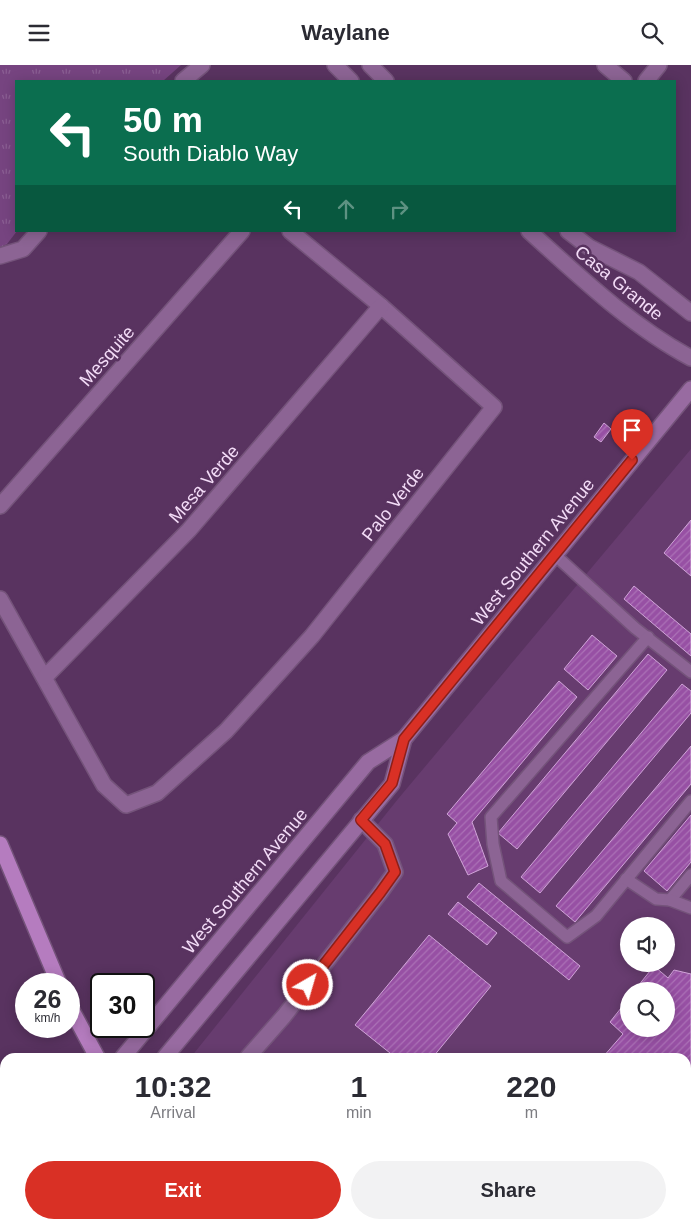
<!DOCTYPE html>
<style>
body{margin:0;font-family:Helvetica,sans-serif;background:#f2f2f3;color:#2b2b33;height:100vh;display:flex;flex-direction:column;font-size:19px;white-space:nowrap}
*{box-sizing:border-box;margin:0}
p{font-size:16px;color:#7c7c81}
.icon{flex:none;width:28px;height:28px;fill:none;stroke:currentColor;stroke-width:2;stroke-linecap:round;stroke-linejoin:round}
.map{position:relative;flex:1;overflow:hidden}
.details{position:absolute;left:0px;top:988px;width:691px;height:176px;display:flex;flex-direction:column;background:#fff;border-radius:15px 15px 0 0;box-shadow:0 2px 12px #0003}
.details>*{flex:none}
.banner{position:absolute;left:15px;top:15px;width:661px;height:152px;border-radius:0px;box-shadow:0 2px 12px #0003;background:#0b6e4f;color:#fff;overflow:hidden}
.fabs{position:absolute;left:620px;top:852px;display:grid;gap:10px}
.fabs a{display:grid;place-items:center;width:55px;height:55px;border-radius:50%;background:#fff;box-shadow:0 2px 12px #0003;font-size:25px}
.speed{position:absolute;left:15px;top:908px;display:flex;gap:10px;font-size:25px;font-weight:700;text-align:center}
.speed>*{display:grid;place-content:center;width:65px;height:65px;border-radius:50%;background:#fff;box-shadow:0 2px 12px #0003;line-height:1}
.speed small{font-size:12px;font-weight:400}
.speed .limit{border:2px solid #111;border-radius:8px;background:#fff;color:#111}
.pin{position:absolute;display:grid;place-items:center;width:42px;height:42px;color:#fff;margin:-51px -21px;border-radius:50% 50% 50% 0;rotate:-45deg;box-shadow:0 0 5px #0007}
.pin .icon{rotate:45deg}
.me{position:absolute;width:55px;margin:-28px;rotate:38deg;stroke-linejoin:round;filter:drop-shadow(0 0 4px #0008)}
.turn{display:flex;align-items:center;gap:18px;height:105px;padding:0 25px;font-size:22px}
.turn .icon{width:65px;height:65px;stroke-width:2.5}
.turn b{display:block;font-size:35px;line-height:42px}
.lanes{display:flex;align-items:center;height:48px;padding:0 25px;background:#0003;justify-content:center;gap:25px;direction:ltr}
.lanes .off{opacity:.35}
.eta{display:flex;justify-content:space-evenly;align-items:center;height:85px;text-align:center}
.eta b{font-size:30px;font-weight:700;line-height:35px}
.action{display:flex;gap:10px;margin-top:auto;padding:10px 25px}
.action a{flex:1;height:58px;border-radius:30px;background:#d93025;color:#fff;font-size:20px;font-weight:700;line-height:58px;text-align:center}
.action a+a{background:#f2f2f3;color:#2b2b33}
header{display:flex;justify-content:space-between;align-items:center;height:65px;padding:0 25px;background:#fff;font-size:22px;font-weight:700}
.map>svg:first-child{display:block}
.built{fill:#673c6f;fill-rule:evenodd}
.grass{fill:url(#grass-tufts)}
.building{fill:url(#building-hatch);stroke:#d0a4d8}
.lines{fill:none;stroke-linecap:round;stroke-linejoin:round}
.service-casing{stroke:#74537a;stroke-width:14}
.minor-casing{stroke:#74537a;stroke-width:18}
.secondary-casing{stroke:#74537a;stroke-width:18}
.motorway-casing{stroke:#74537a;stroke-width:18}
.service{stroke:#8c6494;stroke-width:11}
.minor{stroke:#8c6494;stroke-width:15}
.secondary{stroke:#986ba1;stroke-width:15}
.motorway{stroke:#b57cbf;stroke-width:15}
.route-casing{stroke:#8d1f18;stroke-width:12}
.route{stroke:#d93025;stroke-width:9}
.labels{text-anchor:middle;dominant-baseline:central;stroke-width:5;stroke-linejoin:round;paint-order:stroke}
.street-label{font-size:18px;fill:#f3dcf7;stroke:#593360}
</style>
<header><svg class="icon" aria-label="menu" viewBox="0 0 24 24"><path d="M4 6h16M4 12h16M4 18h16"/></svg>Waylane<svg class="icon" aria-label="search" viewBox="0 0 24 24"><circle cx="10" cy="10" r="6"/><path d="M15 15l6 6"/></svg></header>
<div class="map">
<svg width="691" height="1163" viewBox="0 0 691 1163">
<defs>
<pattern id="grass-tufts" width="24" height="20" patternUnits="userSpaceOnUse" patternTransform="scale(1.25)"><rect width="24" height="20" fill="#764480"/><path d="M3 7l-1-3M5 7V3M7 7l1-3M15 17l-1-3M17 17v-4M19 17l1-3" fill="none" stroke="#8a5e93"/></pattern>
<pattern id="building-hatch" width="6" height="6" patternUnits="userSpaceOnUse" patternTransform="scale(1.25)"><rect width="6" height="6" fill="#9750a4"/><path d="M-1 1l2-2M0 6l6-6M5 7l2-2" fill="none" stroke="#ab71b6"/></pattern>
</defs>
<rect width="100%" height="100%" fill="#593360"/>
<path class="built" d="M 691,384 L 691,1163 L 244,1163 L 242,1159 L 686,1159 L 686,992 L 191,992 L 398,734 ZM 629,861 L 666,861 L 666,899 L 629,899 ZM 629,926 L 666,926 L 666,964 L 629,964 Z"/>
<polygon class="grass" points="0,0 181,0 163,16 16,16 17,166 7,179 0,182"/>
<g class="building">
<polygon points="604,358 611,364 601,377 594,372"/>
<polygon points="691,455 691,511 664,488"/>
<polygon points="634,521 691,569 691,591 624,534"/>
<polygon points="592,570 617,591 588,625 564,604"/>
<polygon points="648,589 667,605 517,784 498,768"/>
<polygon points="559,616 577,632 472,757 488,801 468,810 448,769 457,758 447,749"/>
<polygon points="682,619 691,626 691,648 540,828 521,812"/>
<polygon points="691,681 691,719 575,857 556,841"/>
<polygon points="691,750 691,797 667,826 644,806"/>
<polygon points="479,818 580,901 569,915 467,832"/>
<polygon points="458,837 497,868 487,880 448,849"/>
<polygon points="429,870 491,921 433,992 395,992 355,960"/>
<polygon points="654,901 668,913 674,905 691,909 691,1060 686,1066 686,992 603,992 623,969 610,957 629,933 629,964 666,964 666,926 634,926"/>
<polygon points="589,1159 609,1159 606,1163 594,1163"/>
</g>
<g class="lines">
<g class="service-casing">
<g id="service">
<polyline points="555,490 635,563 691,607"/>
<polyline points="648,572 491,752 493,779 501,816 567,872 596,851 691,736"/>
<polyline points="626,814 656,834 670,835 691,810"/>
<polyline points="670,835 691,843"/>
</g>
</g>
<g class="minor-casing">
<g id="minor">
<polyline points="335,0 351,16"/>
<polyline points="370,0 386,16"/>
<polyline points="605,0 624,16"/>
<polyline points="183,16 202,0"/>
<polyline points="646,16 659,0"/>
<path d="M 529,166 C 579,211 631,261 691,293"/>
<polyline points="568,166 589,182 639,207 691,248"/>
<polyline points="0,191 23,184 39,166"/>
<polyline points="0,441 242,166"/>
<polyline points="0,534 104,720 126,740 157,728 226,666 312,571 494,342 381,241 290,166"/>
<polyline points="45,612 189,465 381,241"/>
<polyline points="248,992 284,951 380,828 395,807 385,779 361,755"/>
</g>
</g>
<g class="secondary-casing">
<g id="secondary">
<polyline points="123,992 368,697 404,674 691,324"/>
<polyline points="165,992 392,719 404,674"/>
<polyline points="0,1141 5,1135"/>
<polyline points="24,1163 28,1159"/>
</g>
</g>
<g class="motorway-casing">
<g id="motorway">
<polyline points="0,779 59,919"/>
<polyline points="69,940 97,992"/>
<polyline points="0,1015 5,1027"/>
<polyline points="64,1159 66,1163"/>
<polyline points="187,1159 189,1163"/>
</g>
</g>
<use href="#service" class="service"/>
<use href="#minor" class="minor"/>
<use href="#secondary" class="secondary"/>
<use href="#motorway" class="motorway"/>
</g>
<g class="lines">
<g class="route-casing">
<polyline id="route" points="308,920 380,828 395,807 385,779 361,755 392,718 404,674 632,395"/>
</g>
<use href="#route" class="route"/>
</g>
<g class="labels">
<g class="street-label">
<text transform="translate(619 218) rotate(39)">Casa Grande</text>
<text transform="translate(107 291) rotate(-49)">Mesquite</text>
<text transform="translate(204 419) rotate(-49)">Mesa Verde</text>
<text transform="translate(393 439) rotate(-52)">Palo Verde</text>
<text transform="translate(533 487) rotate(-51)">West Southern Avenue</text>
<text transform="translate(245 816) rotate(-50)">West Southern Avenue</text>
</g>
</g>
</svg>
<div class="fabs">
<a><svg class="icon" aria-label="sound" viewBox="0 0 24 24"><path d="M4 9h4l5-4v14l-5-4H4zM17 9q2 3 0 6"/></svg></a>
<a><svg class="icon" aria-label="search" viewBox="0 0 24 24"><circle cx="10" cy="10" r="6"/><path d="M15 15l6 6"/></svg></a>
</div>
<div class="speed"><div>26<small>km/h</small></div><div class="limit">30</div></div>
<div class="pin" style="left:632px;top:395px;background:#d93025"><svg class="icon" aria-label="arrive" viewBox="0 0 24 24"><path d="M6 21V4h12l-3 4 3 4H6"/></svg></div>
<svg class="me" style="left:308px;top:920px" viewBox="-20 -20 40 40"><circle r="17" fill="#d93025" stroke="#fff" stroke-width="3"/><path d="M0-11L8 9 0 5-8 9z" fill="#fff"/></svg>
<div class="banner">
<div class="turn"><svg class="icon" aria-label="left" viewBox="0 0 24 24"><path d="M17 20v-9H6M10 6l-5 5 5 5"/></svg><div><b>50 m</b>South Diablo Way</div></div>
<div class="lanes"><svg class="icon" aria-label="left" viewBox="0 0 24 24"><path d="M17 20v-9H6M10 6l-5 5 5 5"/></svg><svg class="icon off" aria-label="ahead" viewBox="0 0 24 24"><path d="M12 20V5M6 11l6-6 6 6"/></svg><svg class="icon off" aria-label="right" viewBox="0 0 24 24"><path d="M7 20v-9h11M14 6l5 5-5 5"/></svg></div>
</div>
<section class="details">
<div class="eta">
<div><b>10:32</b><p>Arrival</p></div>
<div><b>1</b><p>min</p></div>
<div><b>220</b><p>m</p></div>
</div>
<div class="action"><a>Exit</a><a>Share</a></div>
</section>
</div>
